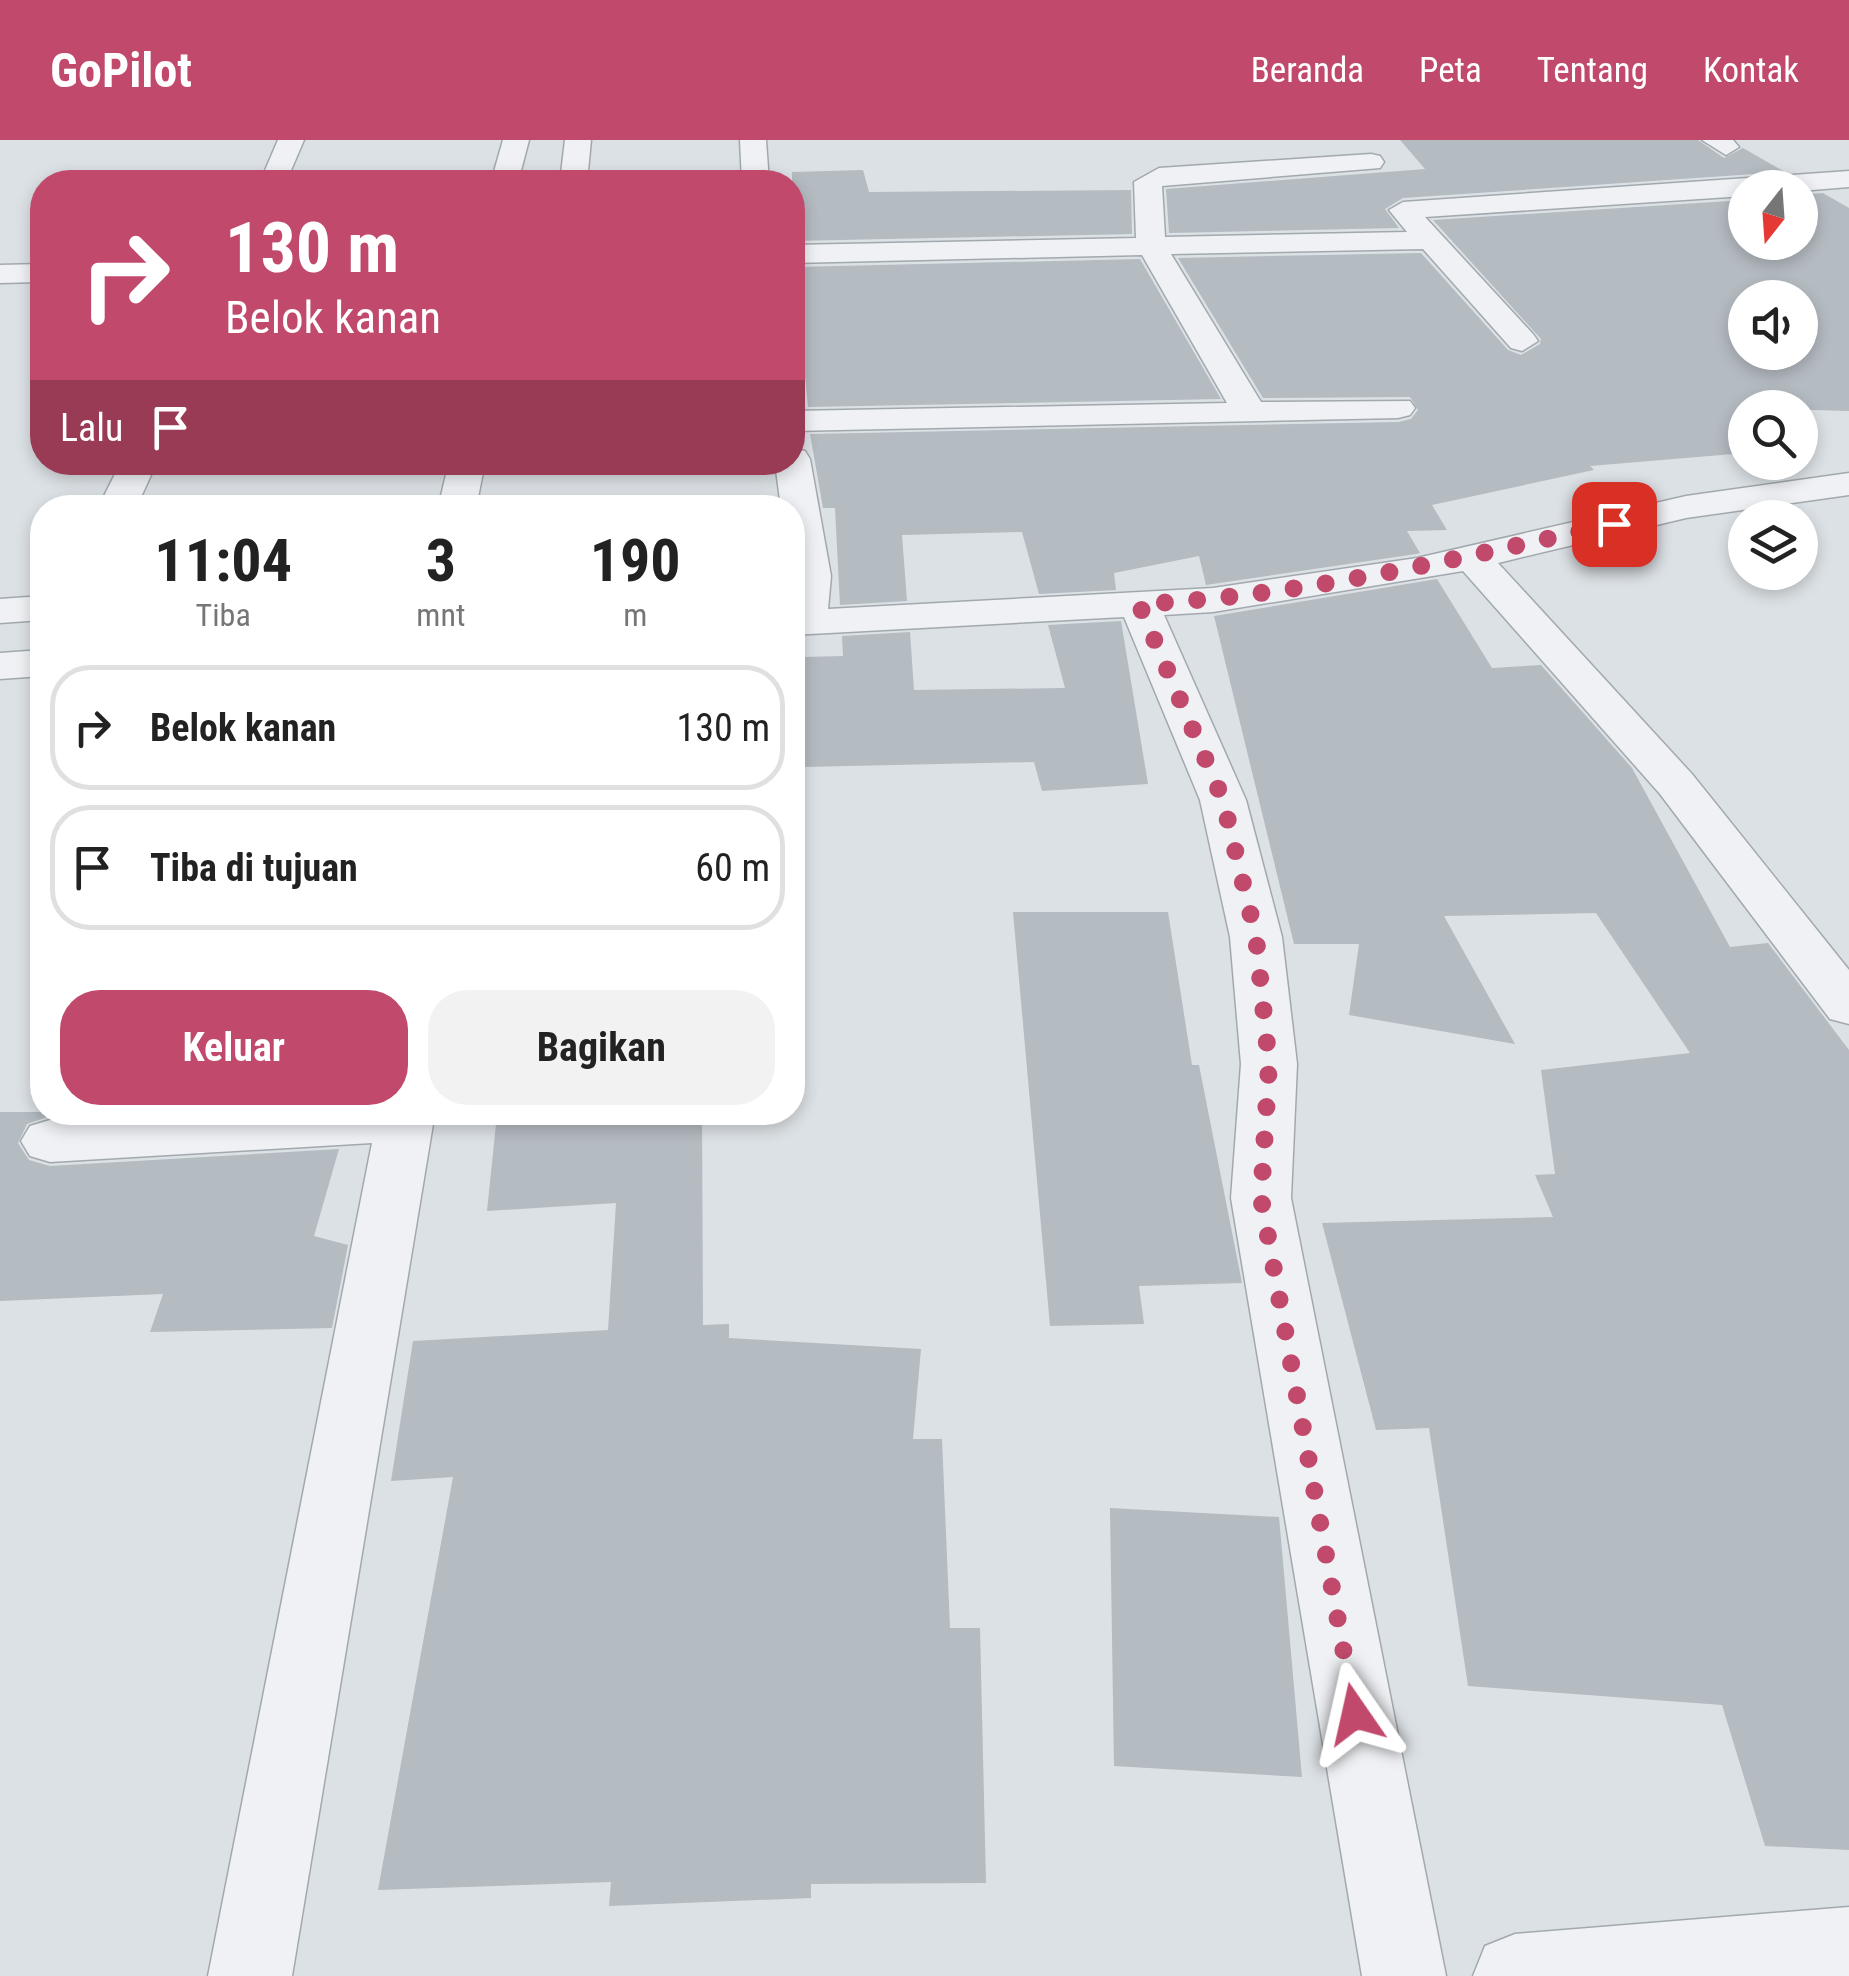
<!DOCTYPE html>
<html lang="id">
<style>
body{margin:0;font-family:"Roboto Condensed",sans-serif;background:#f2f2f2;color:#222;height:100vh;display:flex;flex-direction:column;font-size:38px;white-space:nowrap}
*{box-sizing:border-box;margin:0}
p{font-size:32px;color:#767676}
.icon{flex:none;width:55px;height:55px;fill:none;stroke:currentColor;stroke-width:2;stroke-linecap:round;stroke-linejoin:round}
.map{position:relative;flex:1;overflow:hidden}
.details{position:absolute;left:30px;top:355px;width:775px;height:630px;display:flex;flex-direction:column;background:#fff;border-radius:40px;box-shadow:0 5px 15px #0003}
.details>*{flex:none}
.guide{position:absolute;left:30px;top:30px;width:775px;height:305px;border-radius:40px;box-shadow:0 5px 15px #0003;background:#c14a6c;color:#fff;overflow:hidden}
.needle{width:65px;rotate:197deg}
.buttons{position:absolute;left:1728px;top:30px;display:grid;gap:20px}
.buttons a{display:grid;place-items:center;width:90px;height:90px;border-radius:50%;background:#fff;box-shadow:0 5px 15px #0003;font-size:50px}
.pin{position:absolute;display:grid;place-items:center;width:85px;height:85px;color:#fff;margin:-42px;border-radius:20px;box-shadow:0 5px 15px #0006}
.me{position:absolute;width:110px;margin:-55px;rotate:349deg;stroke-linejoin:round;filter:drop-shadow(0 0 8px #0008)}
.turn{display:flex;align-items:center;gap:35px;height:210px;padding:0 30px;font-size:45px}
.turn .icon{width:130px;height:130px;stroke-width:2.5}
.turn b{display:block;font-size:70px;line-height:85px}
.then{display:flex;align-items:center;height:95px;padding:0 30px;background:#0003;gap:20px;font-size:38px}
.eta{display:flex;justify-content:space-evenly;align-items:center;height:170px;text-align:center}
.eta b{font-size:60px;font-weight:700;line-height:70px}
.action{display:flex;gap:20px;margin-top:auto;padding:20px 30px}
.action a{flex:1;height:115px;border-radius:40px;background:#c14a6c;color:#fff;font-size:40px;font-weight:700;line-height:115px;text-align:center}
.action a+a{background:#f2f2f2;color:#222}
ul{padding:0;list-style:none}
li{display:flex;align-items:center;gap:30px;height:125px;margin:0 20px 15px;padding:0 10px;border:5px solid #e0e0e0;border-radius:40px}
li div{flex:1}
li b{display:block;font-size:38px}
li em{font-style:normal}
header{display:flex;align-items:center;gap:60px;box-sizing:border-box;height:140px;padding:0 50px;background:#c14a6c;color:#fff}
header strong{font-size:48px}
nav{display:flex;gap:55px;margin-inline-start:auto;font-size:35px}
.map>svg:first-child{display:block}
.building{fill:#b4bbc1;fill-rule:evenodd}
.lines{fill:none;stroke-linecap:round;stroke-linejoin:round}
.minor-casing{stroke:#a2a9ae;stroke-width:3}
.minor{fill:#eff1f4;fill-rule:evenodd}
.route{stroke:#c14a6c;stroke-width:18;stroke-dasharray:0 32.4}
</style>
<header>
<strong>GoPilot</strong>
<nav><a>Beranda</a><a>Peta</a><a>Tentang</a><a>Kontak</a></nav>
</header>
<div class="map">
<svg width="1849" height="1836" viewBox="0 0 1849 1836">
<rect width="100%" height="100%" fill="#dce1e5"/>
<g class="building">
<polygon points="1400,0 1698,0 1724,18 1743,8 1785,32 1403,58 1385,69 1399,88 1169,93 1166,49 1425,29"/>
<polygon points="863,30 869,52 1131,50 1132,94 793,101 792,32"/>
<path d="M 1823,53 L 1849,68 L 1849,271 L 1745,268 L 1745,313 L 1590,326 L 1594,330 L 1432,365 L 1447,390 L 1407,391 L 1420,413 L 1416,414 L 1206,445 L 1199,416 L 1114,433 L 1116,450 L 1039,454 L 1022,392 L 902,395 L 907,461 L 840,465 L 835,368 L 823,368 L 810,294 L 1398,282 L 1411,279 L 1418,270 L 1410,257 L 1263,258 L 1178,118 L 1421,113 L 1508,210 L 1521,215 L 1540,204 L 1541,199 L 1433,80 L 1745,60 L 1745,102 L 1800,102 L 1800,55 ZM 1745,158 L 1800,158 L 1800,212 L 1745,212 Z"/>
<polygon points="1140,119 1221,259 808,267 795,127"/>
<polygon points="1437,439 1492,528 1541,525 1632,628 1730,807 1768,803 1849,910 1849,1710 1765,1706 1722,1565 1468,1546 1429,1288 1376,1290 1322,1083 1553,1077 1535,1035 1555,1034 1541,930 1690,913 1596,773 1444,776 1515,904 1349,875 1359,804 1294,804 1214,476"/>
<polygon points="1121,481 1148,644 1042,651 1034,622 803,627 804,517 843,516 842,496 910,492 914,550 1065,548 1048,485"/>
<polygon points="1013,772 1168,772 1192,925 1199,925 1242,1143 1139,1146 1144,1184 1050,1186"/>
<polygon points="0,972 114,972 50,976 27,984 18,1003 29,1020 50,1026 339,1009 314,1096 348,1105 332,1188 150,1192 163,1154 0,1161"/>
<polygon points="671,972 702,972 703,1185 729,1184 729,1198 921,1209 913,1299 942,1299 950,1488 980,1488 986,1743 811,1744 811,1758 609,1766 611,1742 378,1750 453,1337 391,1341 413,1201 608,1190 616,1063 487,1071 496,984"/>
<polygon points="1110,1368 1279,1377 1302,1637 1114,1626"/>
</g>
<g class="lines">
<g class="minor-casing">
<g id="minor">
<polygon points="278,0 304,0 286,42 260,42"/>
<polygon points="503,0 529,0 518,42 491,42"/>
<polygon points="565,0 591,0 587,42 560,42"/>
<polygon points="740,0 766,0 769,42 742,42"/>
<polygon points="1702,0 1733,0 1739,7 1726,15"/>
<polygon points="1371,14 1380,16 1384,22 1380,28 1162,46 1165,97 1407,92 1389,70 1403,62 1849,31 1849,47 1800,51 1800,48 1745,48 1745,56 1425,77 1533,194 1538,201 1522,211 1511,208 1423,109 1171,114 1261,262 1410,261 1415,268 1410,275 1398,278 792,291 792,271 1227,263 1142,115 792,123 792,105 1136,98 1134,42 1159,28"/>
<polygon points="42,124 42,142 0,143 0,125"/>
<polygon points="792,308 805,311 810,319 831,436 828,469 1213,448 1417,418 1686,356 1849,333 1849,355 1686,378 1498,423 1692,634 1849,830 1849,884 1830,879 1660,654 1463,431 1213,472 1164,475 1246,660 1282,797 1297,924 1291,1058 1446,1836 1362,1836 1231,1058 1241,924 1230,797 1200,660 1124,477 792,495 792,368 781,368 775,322 792,322"/>
<polygon points="121,322 157,322 136,368 98,368"/>
<polygon points="449,322 485,322 476,368 438,368"/>
<polygon points="42,456 42,480 0,483 0,459"/>
<polygon points="42,510 42,536 0,539 0,513"/>
<polygon points="187,972 435,972 292,1836 208,1836 372,1003 50,1022 30,1016 21,1001 30,986 50,980"/>
<polygon points="1849,1767 1849,1836 1473,1836 1485,1806 1515,1794"/>
</g>
</g>
<use href="#minor" class="minor"/>
</g>
<g class="lines">
<path class="route" d="M 1355,1574 L 1261,1058 L 1269,924 L 1256,797 L 1223,660 L 1139,464 C 1303,456 1455,419 1614,384"/>
</g>
</svg>
<div class="buttons">
<a><svg class="needle" viewBox="-14 -14 28 28"><path d="M0-13l5 13h-10z" fill="#e53935"/><path d="M0 13l5-13h-10z" fill="#767676"/></svg></a>
<a><svg class="icon" aria-label="sound" viewBox="0 0 24 24"><path d="M4 9h4l5-4v14l-5-4H4zM17 9q2 3 0 6"/></svg></a>
<a><svg class="icon" aria-label="search" viewBox="0 0 24 24"><circle cx="10" cy="10" r="6"/><path d="M15 15l6 6"/></svg></a>
<a><svg class="icon" aria-label="layers" viewBox="0 0 24 24"><path d="M12 4l9 5-9 5-9-5zM3 14l9 5 9-5"/></svg></a>
</div>
<div class="pin" style="left:1614px;top:384px;background:#d93025"><svg class="icon" aria-label="arrive" viewBox="0 0 24 24"><path d="M6 21V4h12l-3 4 3 4H6"/></svg></div>
<svg class="me" style="left:1355px;top:1574px" viewBox="-20 -20 40 40"><path d="M0-17L14 15 0 8-14 15z" fill="#c14a6c" stroke="#fff" stroke-width="4"/></svg>
<div class="guide">
<div class="turn"><svg class="icon" aria-label="right" viewBox="0 0 24 24"><path d="M7 20v-9h11M14 6l5 5-5 5"/></svg><div><b>130 m</b>Belok kanan</div></div>
<div class="then">Lalu<svg class="icon" aria-label="arrive" viewBox="0 0 24 24"><path d="M6 21V4h12l-3 4 3 4H6"/></svg></div>
</div>
<section class="details">
<div class="eta">
<div><b>11:04</b><p>Tiba</p></div>
<div><b>3</b><p>mnt</p></div>
<div><b>190</b><p>m</p></div>
</div>
<ul>
<li><svg class="icon" aria-label="right" viewBox="0 0 24 24"><path d="M7 20v-9h11M14 6l5 5-5 5"/></svg><div><b>Belok kanan</b></div><em>130 m</em></li>
<li><svg class="icon" aria-label="arrive" viewBox="0 0 24 24"><path d="M6 21V4h12l-3 4 3 4H6"/></svg><div><b>Tiba di tujuan</b></div><em>60 m</em></li>
</ul>
<div class="action"><a>Keluar</a><a>Bagikan</a></div>
</section>
</div>
